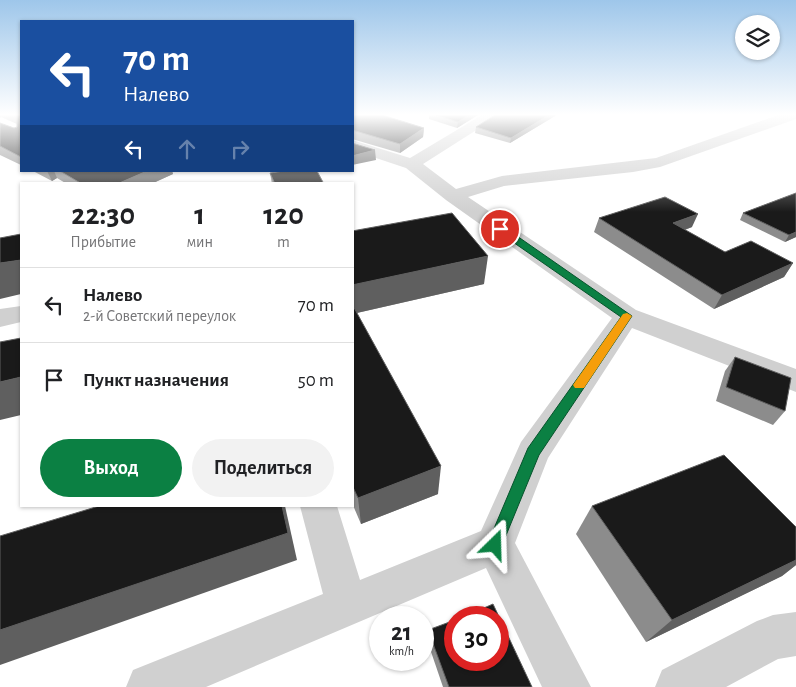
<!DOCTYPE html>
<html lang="ru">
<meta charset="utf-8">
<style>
body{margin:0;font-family:"Alegreya Sans",sans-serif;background:#f2f2f2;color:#202124;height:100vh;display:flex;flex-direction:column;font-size:19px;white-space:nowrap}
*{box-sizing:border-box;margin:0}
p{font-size:16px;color:#757577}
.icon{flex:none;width:28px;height:28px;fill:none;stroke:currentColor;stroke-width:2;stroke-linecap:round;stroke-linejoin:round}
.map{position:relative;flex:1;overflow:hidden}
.details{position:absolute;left:20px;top:182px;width:334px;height:325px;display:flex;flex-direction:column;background:#fff;border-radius:0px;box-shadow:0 1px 4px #0004}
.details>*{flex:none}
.banner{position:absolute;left:20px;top:20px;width:334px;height:152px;border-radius:0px;box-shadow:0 1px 4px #0004;background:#1a4fa0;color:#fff;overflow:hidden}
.tools{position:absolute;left:735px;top:15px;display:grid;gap:10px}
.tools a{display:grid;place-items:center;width:45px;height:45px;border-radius:50%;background:#fff;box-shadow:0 1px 4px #0004;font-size:25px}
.speed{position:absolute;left:369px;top:606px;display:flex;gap:10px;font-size:25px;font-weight:700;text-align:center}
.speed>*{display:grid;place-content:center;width:65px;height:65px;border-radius:50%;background:#fff;box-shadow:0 1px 4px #0004;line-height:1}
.speed small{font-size:12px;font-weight:400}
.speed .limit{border:8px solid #d22;background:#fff;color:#111}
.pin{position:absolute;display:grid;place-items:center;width:42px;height:42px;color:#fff;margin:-21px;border:2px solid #fff;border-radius:50%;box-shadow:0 1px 5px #0007}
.me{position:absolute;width:55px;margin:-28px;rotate:22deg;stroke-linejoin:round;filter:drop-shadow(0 0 4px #0008)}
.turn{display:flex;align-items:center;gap:18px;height:105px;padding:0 20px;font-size:22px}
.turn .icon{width:65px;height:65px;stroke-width:2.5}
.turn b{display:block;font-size:35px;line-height:42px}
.lanes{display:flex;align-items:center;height:48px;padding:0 20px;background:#0003;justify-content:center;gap:25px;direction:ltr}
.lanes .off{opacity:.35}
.eta{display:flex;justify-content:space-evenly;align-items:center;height:85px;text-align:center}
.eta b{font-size:30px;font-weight:700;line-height:35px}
.primary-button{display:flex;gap:10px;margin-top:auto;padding:10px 20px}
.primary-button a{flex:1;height:58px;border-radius:30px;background:#0b8043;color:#fff;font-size:20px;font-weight:700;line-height:58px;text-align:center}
.primary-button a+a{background:#f2f2f2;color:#202124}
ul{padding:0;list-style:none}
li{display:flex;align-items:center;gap:15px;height:75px;padding:0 20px;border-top:1px solid #e0e0e0}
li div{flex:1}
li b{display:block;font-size:19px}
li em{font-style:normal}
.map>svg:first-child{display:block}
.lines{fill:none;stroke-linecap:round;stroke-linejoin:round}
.minor{fill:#d0d0d0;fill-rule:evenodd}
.wall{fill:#8c8c8c}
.shaded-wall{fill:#5f5f5f}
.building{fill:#1a1a1a;stroke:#5f5f5f}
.route{fill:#0b8043;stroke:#07532c}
.slow{fill:#f59e0b}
</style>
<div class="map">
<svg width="796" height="687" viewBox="0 0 796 687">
<rect width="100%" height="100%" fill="#fff"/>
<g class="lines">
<g class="minor">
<polygon points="482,115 500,115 423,164 456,189 502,176 656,158 778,115 796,115 796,119 660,167 633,172 504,186 468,197 636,310 796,369 796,392 632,328 548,458 515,543 591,687 542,687 486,568 206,687 126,687 133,670 323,594 300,506 337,506 360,580 481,531 521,442 612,318 446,200 406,168 352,150 352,140 410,158"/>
<polygon points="21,306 21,322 0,327 0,309"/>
<polygon points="796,612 796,656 778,659 726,687 655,687 662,670 757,621 773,615"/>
</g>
</g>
<g class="wall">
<polygon points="0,115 21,115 21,165 0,155 0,123 14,128 17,127 17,124 1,117 0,118"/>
<polygon points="352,115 424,128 423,137 400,153 352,139"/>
<polygon points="429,115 478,115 457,128 429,119"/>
<polygon points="555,116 510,143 475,133 476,127"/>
<polygon points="33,171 172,171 173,174 151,184 67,184 57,178 52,181"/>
<polygon points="270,173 324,184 272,184"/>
<polygon points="743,213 796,237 785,242 740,220"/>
<polygon points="599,218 692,227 685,230 725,252 793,263 784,277 714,309 594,232"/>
<polygon points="352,231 484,284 357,313 438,494 361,524 352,503"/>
<polygon points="735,357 785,411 773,425 716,401 725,371"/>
<polygon points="592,506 796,527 796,565 782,576 646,642 576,534"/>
<polygon points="428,630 532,687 443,687 427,640"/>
</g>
<g class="shaded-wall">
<polygon points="469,115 478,115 457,128 458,122"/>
<polygon points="549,115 556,115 555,116 510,143 511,138"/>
<polygon points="424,128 423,137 400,153 400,144"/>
<polygon points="375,150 376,160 352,165 352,156"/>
<polygon points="47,171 54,171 57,178 52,181"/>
<polygon points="147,171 172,171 173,174 151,184 117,184"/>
<polygon points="698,214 692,227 667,236 673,223"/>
<polygon points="796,232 796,237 785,242 789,235"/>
<polygon points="488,256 484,284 352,314 352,285"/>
<polygon points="21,260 21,294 0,299 0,263"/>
<polygon points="793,263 784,277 714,309 722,295"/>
<polygon points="21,377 21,415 0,420 0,382"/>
<polygon points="441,466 438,494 361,524 358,498"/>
<polygon points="282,506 285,506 297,560 0,665 0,630"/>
<polygon points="796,560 796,565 782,576 646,642 672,620"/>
</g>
<g class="building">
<polygon points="17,115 21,115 21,157 0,146 0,123 14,128 17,127"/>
<polygon points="352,115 382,115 424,128 400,144 352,130"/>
<polygon points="436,115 469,115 458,122"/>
<polygon points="495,115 549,115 511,138 476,127"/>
<polygon points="352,143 375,150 352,156"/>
<polygon points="60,171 147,171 117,184 82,184"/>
<polygon points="284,171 317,171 324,184 275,184 270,173"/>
<polygon points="796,193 796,232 789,235 743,213"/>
<polygon points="665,197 698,214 673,223 725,252 751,241 793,263 722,295 599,218"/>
<polygon points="452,213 488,256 352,285 352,231"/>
<polygon points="21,234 21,260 0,263 0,238"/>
<polygon points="352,304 441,466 358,498 352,485"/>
<polygon points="21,338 21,377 0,382 0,342"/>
<polygon points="735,357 791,378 785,411 726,387"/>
<polygon points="724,455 796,527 796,560 672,620 592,506"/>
<polygon points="99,506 282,506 288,533 0,630 0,536"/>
<polygon points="493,604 532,687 449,687 428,630 455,620 455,660 498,660 498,618 461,618"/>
</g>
<linearGradient id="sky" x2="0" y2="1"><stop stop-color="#9ec6ea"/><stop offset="0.54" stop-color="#fff"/><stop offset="1" stop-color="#fff" stop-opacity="0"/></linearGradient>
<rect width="796" height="212" fill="url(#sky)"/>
<polygon class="route" points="497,227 504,227 632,316 539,455 500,550 495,553 489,550 487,545 528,448 621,317 497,231"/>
<polygon class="slow" points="627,313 632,316 584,388 575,388 573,385 575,382 623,314"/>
</svg>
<div class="tools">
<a><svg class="icon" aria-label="layers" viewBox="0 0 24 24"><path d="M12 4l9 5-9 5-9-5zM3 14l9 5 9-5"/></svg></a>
</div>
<div class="speed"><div>21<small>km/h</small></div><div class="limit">30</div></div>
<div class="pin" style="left:500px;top:229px;background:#d93025"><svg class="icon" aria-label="arrive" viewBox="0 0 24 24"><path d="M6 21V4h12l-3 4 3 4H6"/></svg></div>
<svg class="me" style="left:495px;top:545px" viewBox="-20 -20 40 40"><path d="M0-17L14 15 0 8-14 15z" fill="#0b8043" stroke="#fff" stroke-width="4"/></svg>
<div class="banner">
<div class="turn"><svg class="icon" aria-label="left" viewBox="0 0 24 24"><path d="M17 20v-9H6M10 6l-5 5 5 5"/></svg><div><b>70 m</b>Налево</div></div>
<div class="lanes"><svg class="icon" aria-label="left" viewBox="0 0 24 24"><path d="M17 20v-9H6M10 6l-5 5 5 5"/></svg><svg class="icon off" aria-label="ahead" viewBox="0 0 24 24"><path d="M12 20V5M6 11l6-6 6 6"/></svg><svg class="icon off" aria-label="right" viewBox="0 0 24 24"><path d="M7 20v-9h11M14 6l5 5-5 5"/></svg></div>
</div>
<section class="details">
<div class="eta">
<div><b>22:30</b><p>Прибытие</p></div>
<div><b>1</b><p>мин</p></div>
<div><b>120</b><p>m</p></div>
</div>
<ul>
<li><svg class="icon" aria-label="left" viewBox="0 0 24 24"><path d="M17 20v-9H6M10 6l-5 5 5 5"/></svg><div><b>Налево</b><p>2-й Советский переулок</p></div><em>70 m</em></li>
<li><svg class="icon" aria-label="arrive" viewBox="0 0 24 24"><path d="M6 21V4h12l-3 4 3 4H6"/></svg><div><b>Пункт назначения</b></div><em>50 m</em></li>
</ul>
<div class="primary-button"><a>Выход</a><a>Поделиться</a></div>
</section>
</div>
